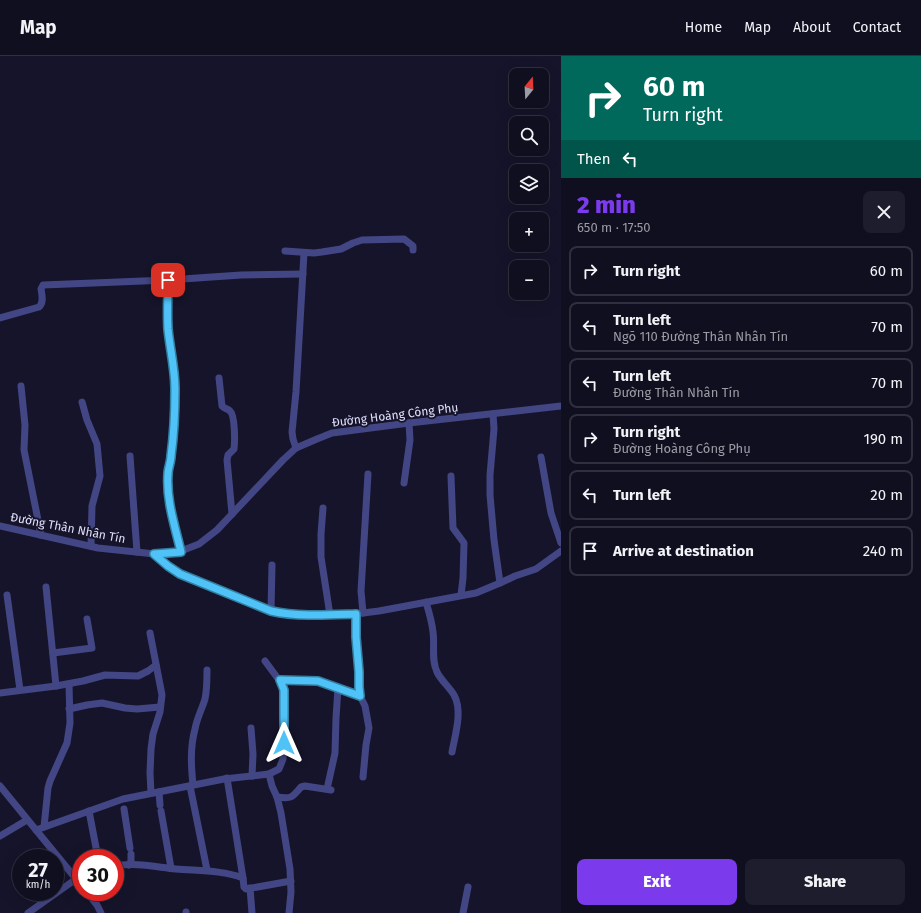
<!DOCTYPE html>
<meta charset="utf-8">
<style>
body{margin:0;font-family:"Fira Sans",sans-serif;background:#1e1d2d;color:#f1f3f6;height:100vh;display:flex;flex-direction:column;font-size:15px;white-space:nowrap}
*{box-sizing:border-box;margin:0}
p{font-size:13px;color:#9c9ca5}
.icon{flex:none;width:22px;height:22px;fill:none;stroke:currentColor;stroke-width:2;stroke-linecap:round;stroke-linejoin:round}
.map{position:relative;flex:1;overflow:hidden}
.side{display:flex;flex-direction:column;background:#100f20;width:360px}
.side>*{flex:none}
.banner{background:#00695c;color:#fff;overflow:hidden}
.needle{width:26px;rotate:18deg}
.fabs{position:absolute;left:509px;top:12px;display:grid;gap:8px}
.fabs a{display:grid;place-items:center;width:40px;height:40px;border-radius:8px;background:#100f20;box-shadow:0 4px 16px #0002,0 0 0 1px #302f3e;font-size:20px}
.speed{position:absolute;left:12px;top:793px;display:flex;gap:8px;font-size:20px;font-weight:700;text-align:center}
.speed>*{display:grid;place-content:center;width:52px;height:52px;border-radius:50%;background:#100f20;box-shadow:0 4px 16px #0002,0 0 0 1px #302f3e;line-height:1}
.speed small{font-size:10px;font-weight:400}
.speed .limit{border:6px solid #d22;background:#fff;color:#111}
.pin{position:absolute;display:grid;place-items:center;width:34px;height:34px;color:#fff;margin:-17px;border-radius:8px;box-shadow:0 2px 6px #0006}
.me{position:absolute;width:44px;margin:-22px;rotate:0deg;stroke-linejoin:round;filter:drop-shadow(0 0 3px #0008)}
.turn{display:flex;align-items:center;gap:14px;height:84px;padding:0 16px;font-size:18px}
.turn .icon{width:52px;height:52px;stroke-width:2.5}
.turn b{display:block;font-size:28px;line-height:34px}
.then{display:flex;align-items:center;height:38px;padding:0 16px;background:#0003;gap:8px;font-size:15px}
.round{display:grid;place-items:center;flex:none;width:42px;height:42px;border-radius:8px;background:#1e1d2d}
.headline{display:flex;align-items:center;justify-content:space-between;height:68px;padding:0 16px}
h1{font-size:24px;font-weight:800;line-height:30px;color:#7c3aed}
.button{display:flex;gap:8px;margin-top:auto;padding:8px 16px}
.button a{flex:1;height:46px;border-radius:8px;background:#7c3aed;color:#fff;font-size:16px;font-weight:800;line-height:46px;text-align:center}
.button a+a{background:#1e1d2d;color:#f1f3f6}
ul{padding:0;list-style:none}
li{display:flex;align-items:center;gap:12px;height:50px;margin:0 8px 6px;padding:0 8px;border:2px solid #302f3e;border-radius:8px}
li div{flex:1}
li b{display:block;font-size:15px}
li em{font-style:normal}
header{display:flex;align-items:center;gap:24px;box-sizing:border-box;height:56px;padding:0 20px;background:#100f20;border-bottom:1px solid #302f3e}
header strong{font-size:19px}
nav{display:flex;gap:22px;margin-inline-start:auto;font-size:14px}
main{display:flex;flex:1;min-height:0}
.map>svg:first-child{display:block}
.lines{fill:none;stroke-linecap:round;stroke-linejoin:round}
.minor{stroke:#434684;stroke-width:7}
.route-casing{stroke:#337fa1;stroke-width:10}
.route{stroke:#4fc3f7;stroke-width:7}
.labels{text-anchor:middle;dominant-baseline:central;stroke-width:4;stroke-linejoin:round;paint-order:stroke}
.street-label{font-size:12px;fill:#e0dffc;stroke:#16142a}
</style>
<header>
<strong>Map</strong>
<nav><a>Home</a><a>Map</a><a>About</a><a>Contact</a></nav>
</header>
<main>
<div class="map">
<svg width="561" height="857" viewBox="0 0 561 857">
<rect width="100%" height="100%" fill="#16142a"/>
<g class="lines">
<g class="minor">
<polyline points="285,195 314,197 322,196 341,193 353,187 362,184 404,183 413,190 413,194"/>
<polyline points="168,224 167,250 168,272 175,331 175,359 171,402 168,417 168,428 169,443 181,495"/>
<path d="M 0,262 L 39,251 C 44,247 42,239 41,233 L 43,229 L 168,224 L 241,219 L 303,218"/>
<path d="M 219,322 L 222,350 C 225,353 228,353 230,355 C 235,359 235,385 234,393 L 228,399 L 227,404 L 232,458"/>
<polyline points="21,330 25,369 24,394 41,479"/>
<polyline points="82,346 87,364 97,388 100,420 92,450 91,490"/>
<polyline points="493,358 494,373 490,419 490,439 494,484 500,527"/>
<polyline points="296,392 293,383 292,376 296,336 304,197"/>
<polyline points="130,400 137,496"/>
<polyline points="541,401 551,457 561,487"/>
<polyline points="451,420 453,472 464,487 463,522 461,539"/>
<polyline points="404,427 410,384 409,367"/>
<polyline points="323,452 321,478 321,501 330,559"/>
<polyline points="0,470 98,492 155,498 168,510 180,519 271,555 285,558 330,559 363,557 379,555 476,537 500,527 515,520 536,513 561,495"/>
<polyline points="155,498 181,495 199,488 217,474 283,404 296,392 317,383 332,377 409,367 561,350"/>
<polyline points="46,531 56,630"/>
<polyline points="7,539 20,634"/>
<path d="M 426,546 C 429,556 432,566 433,576 C 435,590 431,604 437,616 C 440,623 449,631 454,639 C 463,655 455,679 452,696"/>
<polyline points="271,555 272,509"/>
<polyline points="363,557 361,535 368,418"/>
<polyline points="356,558 356,581 359,616 359,631 360,640 365,650 369,672 366,689 363,721"/>
<polyline points="150,577 162,639 160,656 153,678 151,693 150,717 151,737"/>
<polyline points="53,597 92,592 87,563"/>
<polyline points="279,624 318,625 360,640"/>
<polyline points="0,637 56,630 83,625 105,619 138,620 148,615 156,609"/>
<polyline points="69,653 87,649 102,647 125,652 137,653 160,651"/>
<polyline points="251,672 253,698 252,720"/>
<polyline points="269,718 272,730 277,741 281,757 290,813 291,836 289,857"/>
<polyline points="227,722 243,822"/>
<path d="M 193,729 C 191,709 190,692 195,673 C 197,662 202,653 205,643 C 207,634 207,624 207,614"/>
<polyline points="0,730 81,829"/>
<polyline points="190,730 207,814"/>
<polyline points="327,733 335,697 336,662 338,632"/>
<polyline points="159,736 160,749"/>
<path d="M 277,741 C 291,743 292,742 301,731 L 305,730 L 331,734"/>
<polyline points="124,753 130,792"/>
<polyline points="89,755 98,802"/>
<polyline points="161,755 171,812"/>
<polyline points="44,771 48,732 50,725 67,687 70,667 69,628"/>
<polyline points="36,774 123,743 224,723 269,718 279,713 283,703 284,687 284,634 279,624 265,605"/>
<polyline points="0,780 27,764"/>
<polyline points="129,809 131,805 131,798"/>
<path d="M 115,810 C 135,806 156,811 176,813 C 199,815 221,814 243,822 L 244,831 L 246,833 L 291,825"/>
<polyline points="250,832 252,857"/>
<polyline points="87,836 97,849 101,857"/>
<polyline points="186,856 186,857"/>
<polyline points="28,857 76,823"/>
<polyline points="463,857 468,831"/>
</g>
</g>
<g class="lines">
<g class="route-casing">
<path id="route" d="M 168,224 C 168,240 167,257 168,273 C 170,293 175,313 175,333 C 175,355 174,378 171,400 C 171,406 168,412 168,418 C 166,444 175,470 181,496 L 154,498 L 168,510 L 180,518 L 271,555 C 298,561 328,559 356,558 L 356,581 L 359,616 L 359,631 L 360,640 L 318,625 L 280,624 L 284,634 L 284,687"/>
</g>
<use href="#route" class="route"/>
</g>
<g class="labels">
<g class="street-label">
<text transform="translate(395 359) rotate(-7)">Đường Hoàng Công Phụ</text>
<text transform="translate(68 472) rotate(11)">Đường Thân Nhân Tín</text>
</g>
</g>
</svg>
<div class="fabs">
<a><svg class="needle" viewBox="-14 -14 28 28"><path d="M0-13l5 13h-10z" fill="#e53935"/><path d="M0 13l5-13h-10z" fill="#9c9ca5"/></svg></a>
<a><svg class="icon" aria-label="search" viewBox="0 0 24 24"><circle cx="10" cy="10" r="6"/><path d="M15 15l6 6"/></svg></a>
<a><svg class="icon" aria-label="layers" viewBox="0 0 24 24"><path d="M12 4l9 5-9 5-9-5zM3 14l9 5 9-5"/></svg></a>
<a>+</a>
<a>−</a>
</div>
<div class="speed"><div>27<small>km/h</small></div><div class="limit">30</div></div>
<div class="pin" style="left:168px;top:224px;background:#d93025"><svg class="icon" aria-label="arrive" viewBox="0 0 24 24"><path d="M6 21V4h12l-3 4 3 4H6"/></svg></div>
<svg class="me" style="left:284px;top:687px" viewBox="-20 -20 40 40"><path d="M0-17L14 15 0 8-14 15z" fill="#4fc3f7" stroke="#fff" stroke-width="4"/></svg>
</div>
<section class="side">
<div class="banner">
<div class="turn"><svg class="icon" aria-label="right" viewBox="0 0 24 24"><path d="M7 20v-9h11M14 6l5 5-5 5"/></svg><div><b>60 m</b>Turn right</div></div>
<div class="then">Then<svg class="icon" aria-label="left" viewBox="0 0 24 24"><path d="M17 20v-9H6M10 6l-5 5 5 5"/></svg></div>
</div>
<div class="headline"><div><h1>2 min</h1><p>650 m · 17:50</p></div><a class="round"><svg class="icon" aria-label="close" viewBox="0 0 24 24"><path d="M6 6l12 12M18 6L6 18"/></svg></a></div>
<ul>
<li><svg class="icon" aria-label="right" viewBox="0 0 24 24"><path d="M7 20v-9h11M14 6l5 5-5 5"/></svg><div><b>Turn right</b></div><em>60 m</em></li>
<li><svg class="icon" aria-label="left" viewBox="0 0 24 24"><path d="M17 20v-9H6M10 6l-5 5 5 5"/></svg><div><b>Turn left</b><p>Ngõ 110 Đường Thân Nhân Tín</p></div><em>70 m</em></li>
<li><svg class="icon" aria-label="left" viewBox="0 0 24 24"><path d="M17 20v-9H6M10 6l-5 5 5 5"/></svg><div><b>Turn left</b><p>Đường Thân Nhân Tín</p></div><em>70 m</em></li>
<li><svg class="icon" aria-label="right" viewBox="0 0 24 24"><path d="M7 20v-9h11M14 6l5 5-5 5"/></svg><div><b>Turn right</b><p>Đường Hoàng Công Phụ</p></div><em>190 m</em></li>
<li><svg class="icon" aria-label="left" viewBox="0 0 24 24"><path d="M17 20v-9H6M10 6l-5 5 5 5"/></svg><div><b>Turn left</b></div><em>20 m</em></li>
<li><svg class="icon" aria-label="arrive" viewBox="0 0 24 24"><path d="M6 21V4h12l-3 4 3 4H6"/></svg><div><b>Arrive at destination</b></div><em>240 m</em></li>
</ul>
<div class="button"><a>Exit</a><a>Share</a></div>
</section>
</main>
